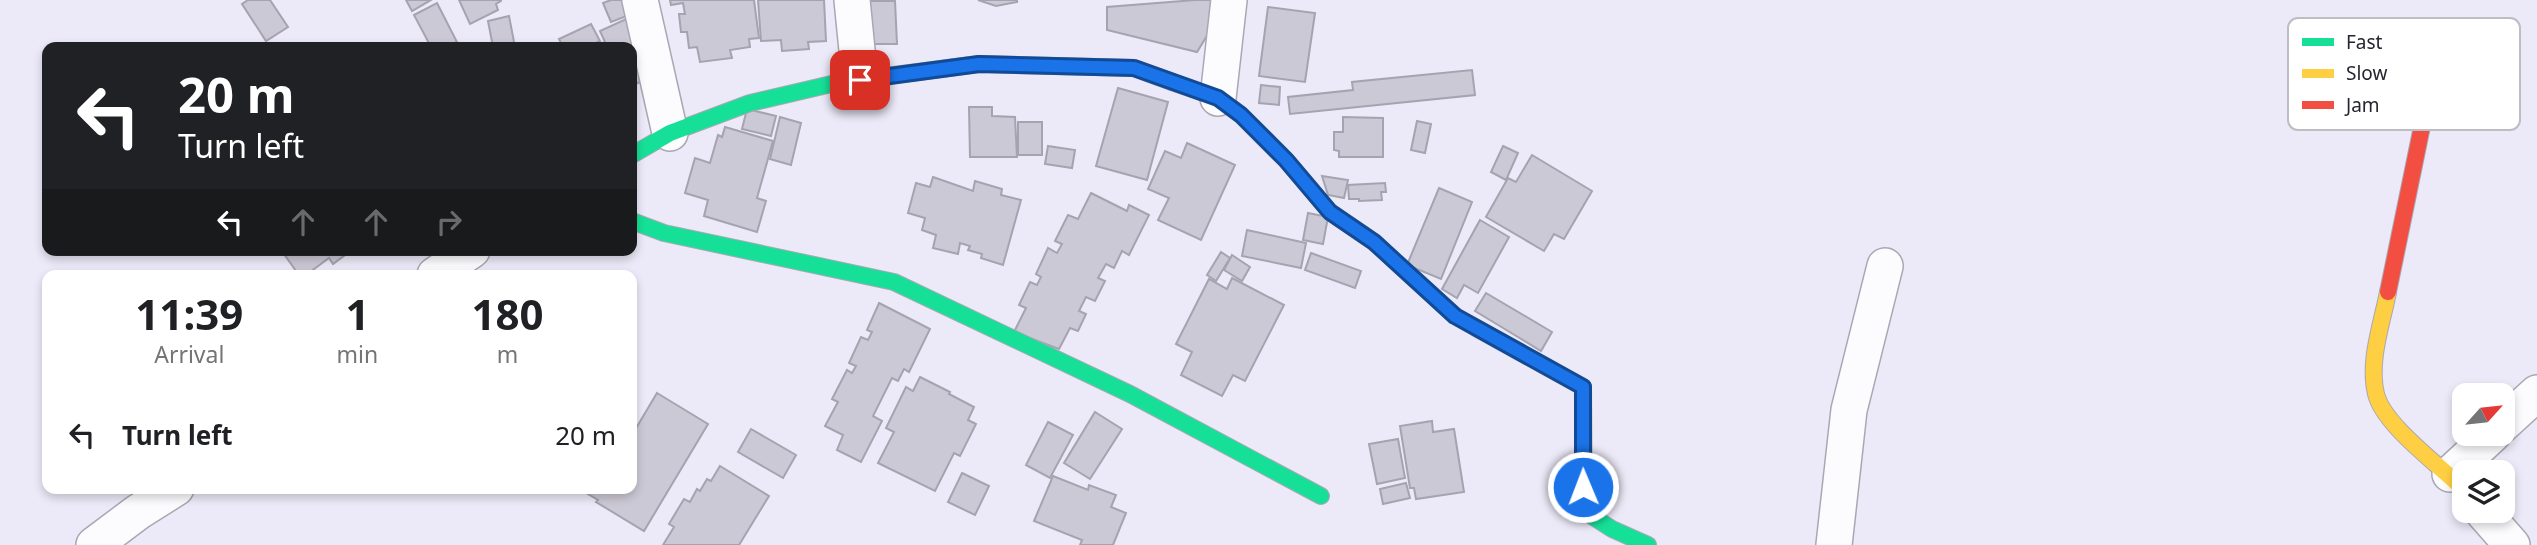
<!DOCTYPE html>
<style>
body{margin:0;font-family:"Noto Sans",sans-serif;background:#f6f6f6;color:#202124;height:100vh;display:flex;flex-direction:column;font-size:26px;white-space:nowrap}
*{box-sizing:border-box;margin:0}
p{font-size:23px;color:#757577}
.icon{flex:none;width:38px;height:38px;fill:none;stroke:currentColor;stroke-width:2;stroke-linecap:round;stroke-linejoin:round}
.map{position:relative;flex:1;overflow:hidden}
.details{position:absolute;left:42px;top:270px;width:595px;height:224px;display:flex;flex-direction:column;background:#fff;border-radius:14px;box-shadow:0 4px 10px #0003}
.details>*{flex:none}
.guide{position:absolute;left:42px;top:42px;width:595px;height:214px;border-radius:14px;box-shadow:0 4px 10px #0003;background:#202124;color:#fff;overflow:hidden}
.needle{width:46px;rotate:63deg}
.tools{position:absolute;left:2452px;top:383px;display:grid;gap:14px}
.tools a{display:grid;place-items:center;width:63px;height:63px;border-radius:14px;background:#fff;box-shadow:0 4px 10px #0003;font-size:35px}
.pin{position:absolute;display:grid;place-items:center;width:60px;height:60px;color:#fff;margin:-30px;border-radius:14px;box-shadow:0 4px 10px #0006}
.me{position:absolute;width:77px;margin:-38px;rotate:359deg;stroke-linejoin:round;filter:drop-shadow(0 0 5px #0008)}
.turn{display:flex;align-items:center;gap:24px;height:147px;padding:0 21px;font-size:32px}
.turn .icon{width:91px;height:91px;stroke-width:2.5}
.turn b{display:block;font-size:49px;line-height:60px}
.lanes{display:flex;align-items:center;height:66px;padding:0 21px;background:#0003;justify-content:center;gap:35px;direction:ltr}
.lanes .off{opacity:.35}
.eta{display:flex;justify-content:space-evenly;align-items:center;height:119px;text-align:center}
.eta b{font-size:42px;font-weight:700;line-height:49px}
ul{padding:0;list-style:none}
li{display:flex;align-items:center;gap:21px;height:91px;padding:0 21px}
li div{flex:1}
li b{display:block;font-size:26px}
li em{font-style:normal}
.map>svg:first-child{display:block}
.building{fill:#ccc9d6;stroke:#a6a3b0;stroke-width:2}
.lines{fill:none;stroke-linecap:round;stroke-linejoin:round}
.street-casing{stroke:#aaa7b3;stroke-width:38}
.fast-casing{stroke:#aaa7b3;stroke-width:18}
.slow-casing{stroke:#aaa7b3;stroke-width:18}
.jam-casing{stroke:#aaa7b3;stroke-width:18}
.street{stroke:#fcfcfe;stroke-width:35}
.fast{stroke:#16e098;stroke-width:16}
.slow{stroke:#ffcf43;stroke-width:16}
.jam{stroke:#f24e42;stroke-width:16}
.route-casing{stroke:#114b97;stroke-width:18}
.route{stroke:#1a73e8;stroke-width:12}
.key{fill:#fff;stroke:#bebdc1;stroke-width:2}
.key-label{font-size:19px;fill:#272430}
</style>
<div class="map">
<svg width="2537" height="545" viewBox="0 0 2537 545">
<rect width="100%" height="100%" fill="#ece9f8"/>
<g class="building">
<polygon points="248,0 270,0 288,27 266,41 242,4"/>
<polygon points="406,0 431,0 412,11"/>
<polygon points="459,0 501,0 501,1 496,4 498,10 470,24"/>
<polygon points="611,0 636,0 640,11 611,22 603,3"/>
<polygon points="670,0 754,0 759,38 749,39 750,47 730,50 732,58 700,62 697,47 689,48 687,32 681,32 679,14 685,14 683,3 671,5"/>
<polygon points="758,0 824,0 826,41 808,42 809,49 782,51 781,40 761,41"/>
<polygon points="978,0 1017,0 1017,2 996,6"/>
<polygon points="1195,0 1217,0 1216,21 1197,52 1107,30 1107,7"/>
<polygon points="870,1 895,1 897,44 871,44"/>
<polygon points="437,3 457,42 447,47 431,47 414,15"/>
<polygon points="1268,7 1315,13 1305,82 1259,76"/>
<polygon points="635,15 648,45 632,52 644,80 632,86 632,47 593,47 605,42 600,31"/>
<polygon points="509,16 515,47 493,47 488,21"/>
<polygon points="591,24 600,41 587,47 563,47 559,39"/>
<polygon points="1472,70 1475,95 1290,114 1288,97 1353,90 1352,82"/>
<polygon points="1261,85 1280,87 1279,105 1259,103"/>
<polygon points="1118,88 1168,102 1147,180 1096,166"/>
<polygon points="969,107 992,107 992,116 1015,117 1017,157 970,157"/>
<polygon points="747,109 776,116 771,136 742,129"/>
<polygon points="780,117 801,123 791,165 770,159"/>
<polygon points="1343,117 1383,118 1383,157 1339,157 1339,151 1334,150 1334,132 1343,132"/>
<polygon points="1417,121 1431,124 1425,153 1411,150"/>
<rect x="1018" y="122" width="24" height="33"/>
<polygon points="725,127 773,141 757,198 766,201 757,232 704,216 708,200 685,193 695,158 710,163 718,135 722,137"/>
<polygon points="1187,143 1235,165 1201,240 1158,220 1169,198 1148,189 1165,151 1181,158"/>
<polygon points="1048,146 1075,150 1072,168 1045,164"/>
<polygon points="1503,146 1518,153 1506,180 1491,172"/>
<polygon points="1532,155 1592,191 1564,239 1554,234 1544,251 1486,217 1508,178 1516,182"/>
<polygon points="1322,176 1348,180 1344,198 1328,195"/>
<polygon points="933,177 973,191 975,181 1002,189 1001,195 1021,200 1003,265 981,258 982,254 968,250 970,246 960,243 958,254 933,248 936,235 922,230 925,218 908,213 916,183 930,187"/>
<polygon points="1385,183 1386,192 1381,192 1382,200 1359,201 1359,199 1349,199 1348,185"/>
<polygon points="1439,188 1472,202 1441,279 1407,265"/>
<polygon points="1091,193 1127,211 1129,205 1149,215 1129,255 1122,251 1114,268 1106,264 1098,278 1105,281 1095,301 1086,297 1079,311 1086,314 1078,331 1070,328 1059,349 1014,332 1026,308 1019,305 1030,282 1037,285 1041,277 1036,274 1048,248 1057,253 1062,244 1055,241 1068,215 1078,219"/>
<polygon points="1308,213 1328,217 1323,244 1303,240"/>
<polygon points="1480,220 1509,237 1478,293 1464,285 1457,298 1442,289"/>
<polygon points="1247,230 1306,243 1301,268 1242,256"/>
<polygon points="281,250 352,250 333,264 329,258 306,275 299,275"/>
<polygon points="1221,252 1230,258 1216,281 1207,275"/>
<polygon points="1311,253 1361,271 1355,288 1305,270"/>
<polygon points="1232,255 1250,267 1242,281 1224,270"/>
<polygon points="1232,278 1284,305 1245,381 1233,375 1222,396 1181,375 1192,352 1176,344 1209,279 1227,289"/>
<polygon points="1486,293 1552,332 1541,351 1475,311"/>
<polygon points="879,303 930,329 909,372 904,369 898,381 892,378 873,416 882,421 861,462 837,450 843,435 825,426 838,402 832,399 847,370 852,373 856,366 849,363 861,337 868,340 872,332 867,330"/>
<polygon points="920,377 950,392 949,394 974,407 968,420 976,424 960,456 954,453 935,491 878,463 894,432 886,428 906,387 913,391"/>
<polygon points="657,393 708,424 644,531 596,502 598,500 588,494 590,488 632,488 632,454 634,450 632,449 632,435"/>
<polygon points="1095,412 1122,429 1090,479 1064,463"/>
<polygon points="1432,421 1433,432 1454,429 1464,492 1416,499 1414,488 1410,488 1400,426"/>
<polygon points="1048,422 1073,435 1050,478 1026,465"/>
<polygon points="751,429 796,455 783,478 738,452"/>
<polygon points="1398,439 1405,478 1377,484 1369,444"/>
<polygon points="720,466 769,496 739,545 663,545 674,527 669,524 684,499 690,502 697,489 700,491 707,479 711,481"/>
<polygon points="962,473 989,486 975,515 948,502"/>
<polygon points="1053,476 1088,490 1089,485 1116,495 1111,507 1126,513 1113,545 1080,545 1082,540 1034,521"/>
<polygon points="1406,483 1410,498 1383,504 1380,489"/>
</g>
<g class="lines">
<g class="street-casing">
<g id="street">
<polyline points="640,0 670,133"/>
<polyline points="852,0 860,80"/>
<polyline points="1218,98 1229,0"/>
<polyline points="435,275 472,250"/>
<polyline points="2502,425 2537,393"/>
<polyline points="2450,474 2493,434"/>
<polyline points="2482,511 2512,545"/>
<polyline points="94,545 138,512 176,488"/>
<polyline points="1834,545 1849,410 1885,266"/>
</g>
</g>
<g class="fast-casing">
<g id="fast">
<polyline points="632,155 670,133 750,103 840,82 979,64 1134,68 1172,82"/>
<polyline points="632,221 664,233 894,282 1130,394 1321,496"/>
<polyline points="1478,329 1583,387 1584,511 1612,529 1648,545"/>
</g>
</g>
<g class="slow-casing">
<g id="slow">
<polyline points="1172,82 1218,98 1241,115 1286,160 1330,212 1374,242 1455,316 1478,329"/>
<path d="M 2388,292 C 2382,324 2368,361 2376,394 C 2384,426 2441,466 2464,490"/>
</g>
</g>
<g class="jam-casing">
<polyline id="jam" points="2388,292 2442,29"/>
</g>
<use href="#street" class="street"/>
<use href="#fast" class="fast"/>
<use href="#slow" class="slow"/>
<use href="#jam" class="jam"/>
</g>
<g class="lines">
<g class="route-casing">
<polyline id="route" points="860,80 979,64 1134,68 1218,98 1241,115 1286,160 1330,212 1374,242 1455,316 1583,387 1583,487"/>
</g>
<use href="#route" class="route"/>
</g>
<rect x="2288" y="18" width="232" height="112" rx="10" class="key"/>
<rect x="2302" y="38" width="32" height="8" fill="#16e098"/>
<rect x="2302" y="69" width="32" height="9" fill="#ffcf43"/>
<rect x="2302" y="101" width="32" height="8" fill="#f24e42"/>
<g class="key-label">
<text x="2346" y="49">Fast</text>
<text x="2346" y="80">Slow</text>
<text x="2346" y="112">Jam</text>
</g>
</svg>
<div class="tools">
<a><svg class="needle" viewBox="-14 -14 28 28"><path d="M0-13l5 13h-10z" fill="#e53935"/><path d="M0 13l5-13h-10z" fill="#757577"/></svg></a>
<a><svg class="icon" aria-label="layers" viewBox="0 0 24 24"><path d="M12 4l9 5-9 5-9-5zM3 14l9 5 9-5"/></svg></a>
</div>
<div class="pin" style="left:860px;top:80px;background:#d93025"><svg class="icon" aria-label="arrive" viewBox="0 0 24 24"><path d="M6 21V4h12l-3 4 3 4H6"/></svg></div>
<svg class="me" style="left:1583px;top:487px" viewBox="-20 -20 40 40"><circle r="17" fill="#1a73e8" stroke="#fff" stroke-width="3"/><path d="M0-11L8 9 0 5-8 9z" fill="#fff"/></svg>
<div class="guide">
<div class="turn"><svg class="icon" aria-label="left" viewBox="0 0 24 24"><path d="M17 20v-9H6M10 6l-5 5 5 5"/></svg><div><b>20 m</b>Turn left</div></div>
<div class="lanes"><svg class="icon" aria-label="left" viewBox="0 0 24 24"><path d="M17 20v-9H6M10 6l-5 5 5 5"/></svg><svg class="icon off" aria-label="ahead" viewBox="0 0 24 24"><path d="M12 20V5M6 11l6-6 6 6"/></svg><svg class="icon off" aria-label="ahead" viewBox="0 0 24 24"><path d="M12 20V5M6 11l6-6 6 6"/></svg><svg class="icon off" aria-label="right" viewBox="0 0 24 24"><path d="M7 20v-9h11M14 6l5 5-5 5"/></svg></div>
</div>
<section class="details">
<div class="eta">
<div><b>11:39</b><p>Arrival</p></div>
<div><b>1</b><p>min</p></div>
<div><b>180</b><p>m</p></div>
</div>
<ul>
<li><svg class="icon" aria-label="left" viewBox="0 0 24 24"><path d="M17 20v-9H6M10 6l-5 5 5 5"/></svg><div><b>Turn left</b></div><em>20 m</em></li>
</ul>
</section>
</div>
